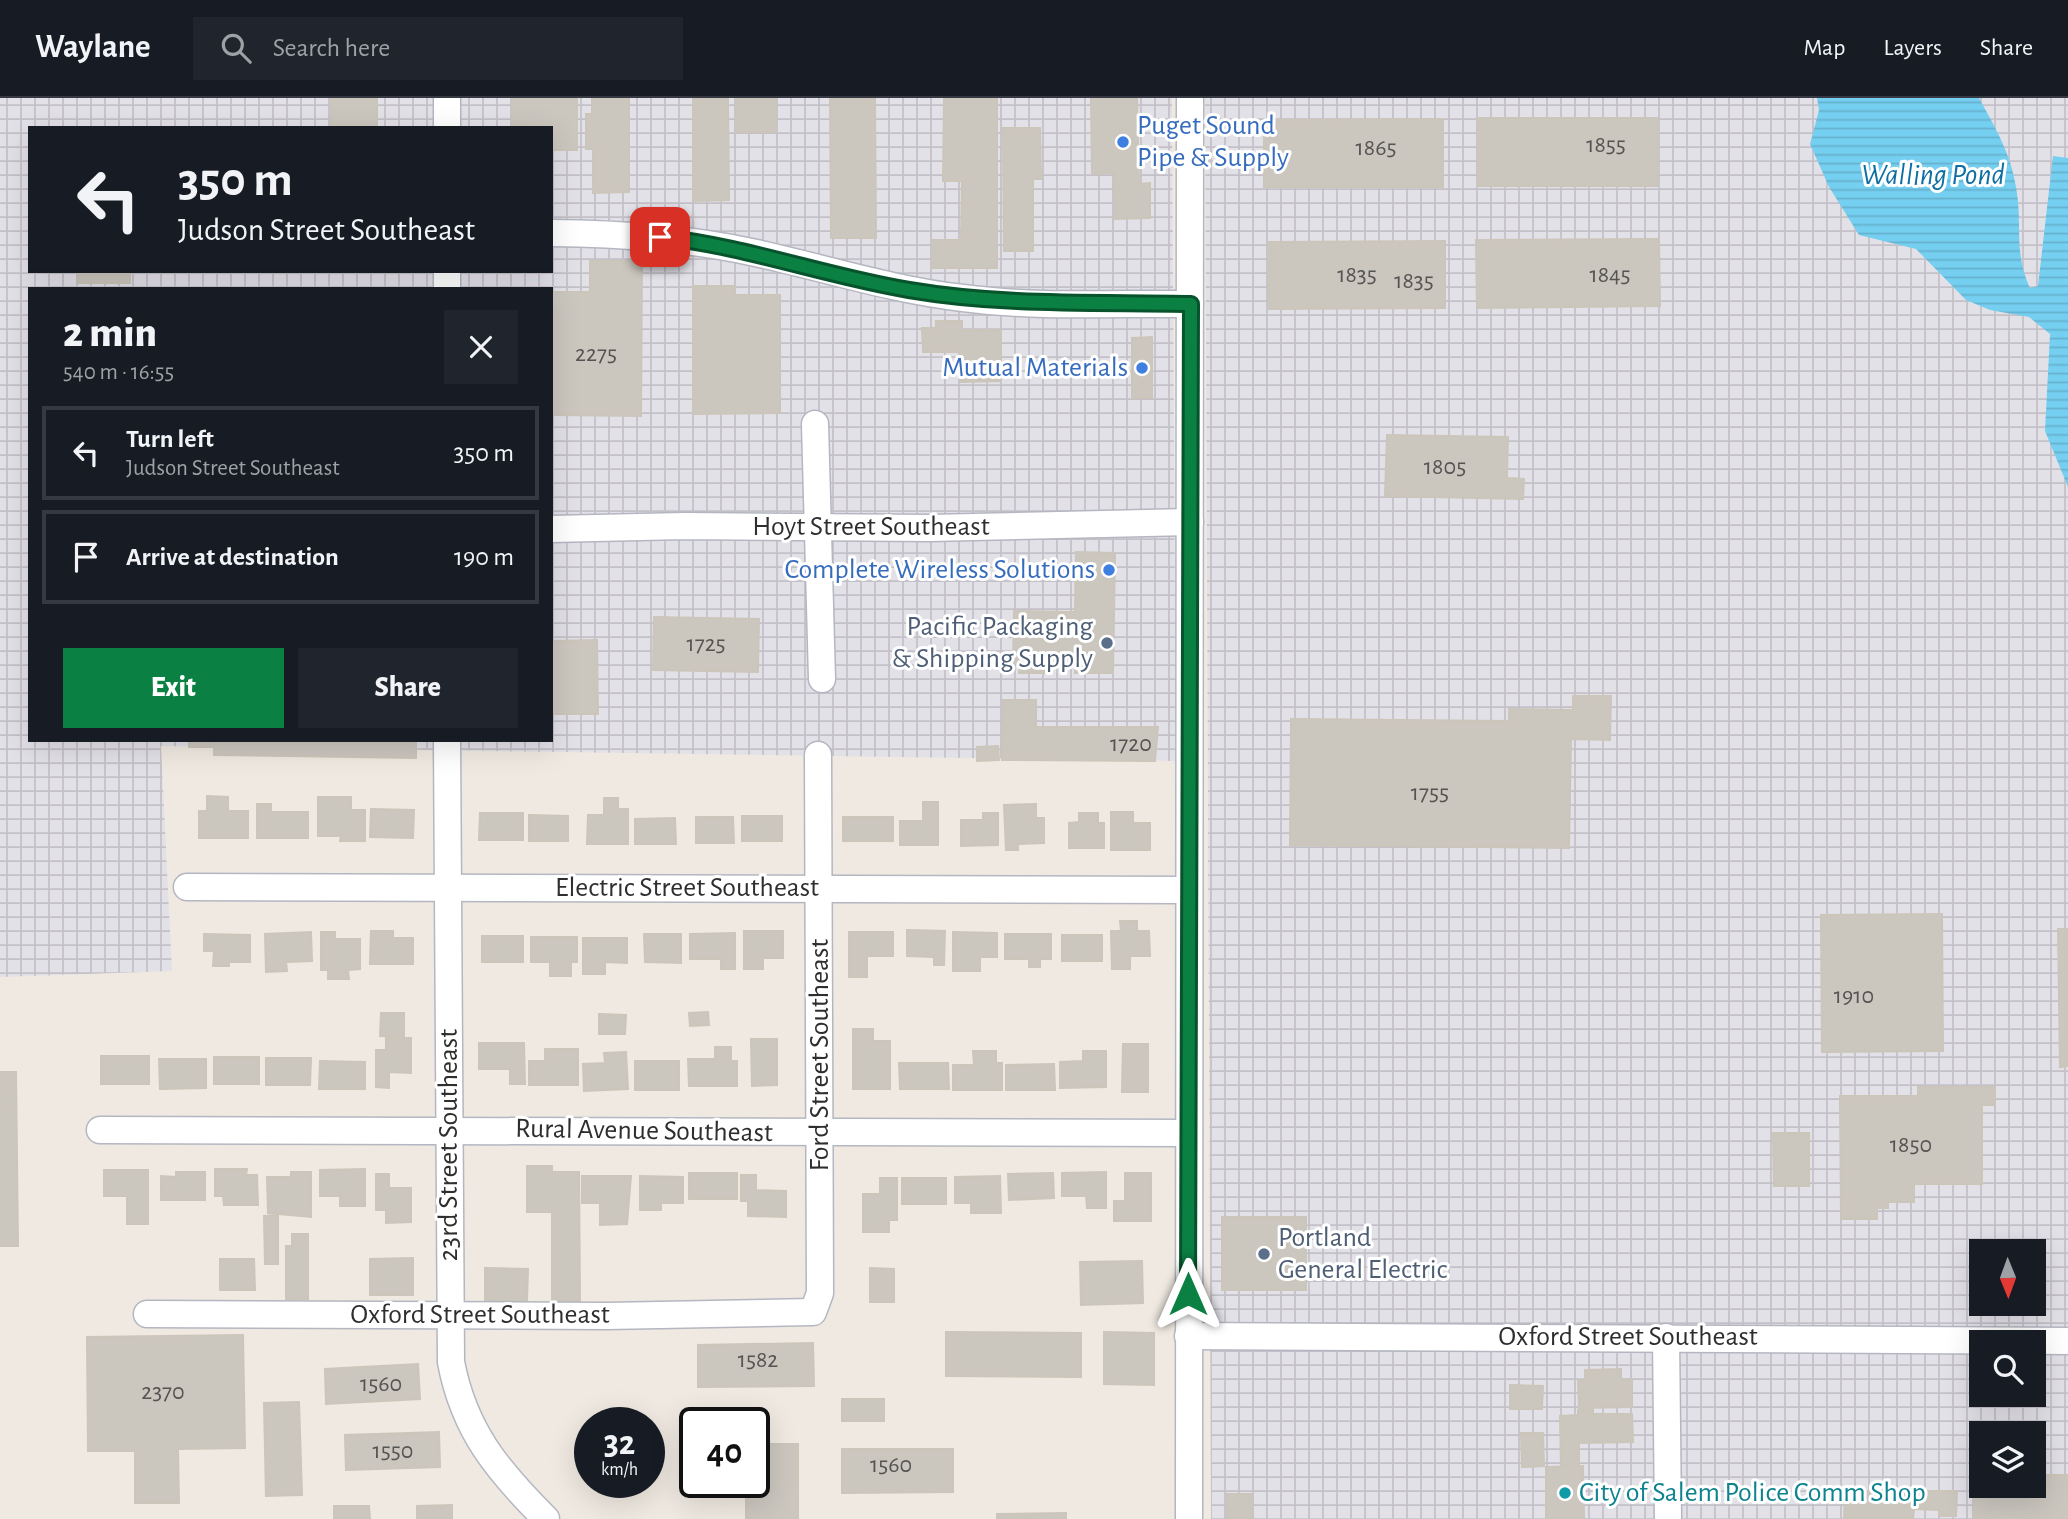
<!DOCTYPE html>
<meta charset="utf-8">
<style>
body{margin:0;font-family:"Alegreya Sans",sans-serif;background:#20242c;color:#f1f3f6;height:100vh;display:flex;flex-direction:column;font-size:26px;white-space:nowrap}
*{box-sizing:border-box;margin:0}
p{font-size:23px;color:#9ea1a6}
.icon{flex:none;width:38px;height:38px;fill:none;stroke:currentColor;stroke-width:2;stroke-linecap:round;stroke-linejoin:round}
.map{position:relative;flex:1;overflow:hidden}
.sheet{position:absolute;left:28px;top:189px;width:525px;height:455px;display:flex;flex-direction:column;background:#171b24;border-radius:0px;box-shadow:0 7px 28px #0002}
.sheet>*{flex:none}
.banner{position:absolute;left:28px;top:28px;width:525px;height:147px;border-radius:0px;box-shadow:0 7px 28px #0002;background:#171b24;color:#f1f3f6;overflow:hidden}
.needle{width:46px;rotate:179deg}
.controls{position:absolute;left:1969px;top:1141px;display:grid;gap:14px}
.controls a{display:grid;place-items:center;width:77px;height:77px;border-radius:0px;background:#171b24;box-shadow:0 7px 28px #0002;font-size:35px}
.speed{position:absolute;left:574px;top:1309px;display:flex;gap:14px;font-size:35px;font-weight:700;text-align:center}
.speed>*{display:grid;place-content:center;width:91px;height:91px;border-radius:50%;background:#171b24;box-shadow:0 7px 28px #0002;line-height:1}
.speed small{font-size:18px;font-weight:400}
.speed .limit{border:4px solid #111;border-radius:10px;background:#fff;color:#111}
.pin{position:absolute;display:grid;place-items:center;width:60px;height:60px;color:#fff;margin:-30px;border-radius:14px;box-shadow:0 4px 10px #0006}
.me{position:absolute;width:77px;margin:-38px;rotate:0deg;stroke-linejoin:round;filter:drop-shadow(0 0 5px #0008)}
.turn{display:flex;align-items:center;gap:24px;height:147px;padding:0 35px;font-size:32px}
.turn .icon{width:91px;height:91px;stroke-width:2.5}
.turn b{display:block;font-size:49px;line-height:60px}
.round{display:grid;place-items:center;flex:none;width:74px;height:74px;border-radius:0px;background:#20242c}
.overview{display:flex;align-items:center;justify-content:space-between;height:119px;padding:0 35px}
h1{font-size:42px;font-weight:800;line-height:52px}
.action{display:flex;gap:14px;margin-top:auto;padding:14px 35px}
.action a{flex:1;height:80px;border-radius:0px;background:#0b8043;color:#fff;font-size:28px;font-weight:800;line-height:80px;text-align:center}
.action a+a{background:#20242c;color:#f1f3f6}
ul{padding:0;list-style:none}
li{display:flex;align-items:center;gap:21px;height:94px;margin:0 14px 10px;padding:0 21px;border:4px solid #363941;border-radius:0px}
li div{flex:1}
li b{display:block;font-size:26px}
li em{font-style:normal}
header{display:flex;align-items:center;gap:42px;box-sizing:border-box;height:98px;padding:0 35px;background:#171b24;border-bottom:2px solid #363941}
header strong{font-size:33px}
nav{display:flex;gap:38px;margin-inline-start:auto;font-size:24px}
.search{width:490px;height:63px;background:#20242c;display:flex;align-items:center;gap:18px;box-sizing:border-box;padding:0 24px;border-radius:0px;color:#9ea1a6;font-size:26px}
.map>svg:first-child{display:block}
.industrial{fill:url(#industrial-grid);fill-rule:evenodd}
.water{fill:url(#water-rules)}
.building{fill:#cbc7bf;stroke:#cbc5ba;stroke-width:2}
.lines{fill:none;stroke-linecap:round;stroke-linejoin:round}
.minor-casing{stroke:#b4b7c1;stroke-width:29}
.minor{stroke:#fff;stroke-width:26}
.route-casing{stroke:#07532c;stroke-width:18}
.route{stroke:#0b8043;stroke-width:12}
.shop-dot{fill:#3f7fe0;stroke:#fff;stroke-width:2.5}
.service-dot{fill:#5c6f8a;stroke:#fff;stroke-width:2.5}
.culture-dot{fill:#0f9aa8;stroke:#fff;stroke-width:2.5}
.labels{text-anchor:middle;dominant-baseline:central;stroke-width:6;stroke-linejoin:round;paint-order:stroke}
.number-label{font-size:24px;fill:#555452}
.shop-label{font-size:28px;fill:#366cbe;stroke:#fff;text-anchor:end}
.street-label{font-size:28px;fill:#2e2e2e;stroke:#fff}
.service-label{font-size:28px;fill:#4e5e75;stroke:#fff;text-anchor:end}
.culture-label{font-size:28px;fill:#0d838f;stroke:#fff;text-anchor:start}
.water-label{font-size:30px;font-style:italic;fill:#0d6fa3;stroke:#fff}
</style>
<header>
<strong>Waylane</strong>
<div class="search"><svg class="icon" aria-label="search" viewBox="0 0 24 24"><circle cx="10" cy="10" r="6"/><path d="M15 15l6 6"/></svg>Search here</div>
<nav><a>Map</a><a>Layers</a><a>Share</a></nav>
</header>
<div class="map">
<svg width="2068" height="1421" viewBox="0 0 2068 1421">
<defs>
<pattern id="industrial-grid" width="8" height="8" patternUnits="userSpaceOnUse" patternTransform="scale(1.75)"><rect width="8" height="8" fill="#e3e1e8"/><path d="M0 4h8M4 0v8" fill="none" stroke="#c3c1c7"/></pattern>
<pattern id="water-rules" width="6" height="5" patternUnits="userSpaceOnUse" patternTransform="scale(1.75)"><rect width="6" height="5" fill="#75cff0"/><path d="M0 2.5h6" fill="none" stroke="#66b2ce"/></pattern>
</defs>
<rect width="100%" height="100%" fill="#efe9e1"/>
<g class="industrial">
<path d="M 0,0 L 1172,0 L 1176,663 L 161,648 L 172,873 L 0,879 ZM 30,30 L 551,30 L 551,173 L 30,173 ZM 30,191 L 551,191 L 551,642 L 30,642 Z"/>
<path d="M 1205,0 L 2068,0 L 2068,1421 L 1211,1421 ZM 1981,1153 L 2034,1153 L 2034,1206 L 1981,1206 ZM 1981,1244 L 2034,1244 L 2034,1297 L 1981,1297 ZM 1981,1335 L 2034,1335 L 2034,1388 L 1981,1388 Z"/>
</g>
<path class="water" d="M 1817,0 L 1979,0 C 1995,29 2011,56 2016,89 C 2023,126 2013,153 2030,190 L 2038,188 L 2053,58 L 2068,60 L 2068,389 L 2045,333 L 2050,236 L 2029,219 L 1990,212 L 1966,202 L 1916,151 L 1859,137 L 1829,89 L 1810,46 L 1819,12 Z"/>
<g class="building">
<rect x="331" y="0" width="46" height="30"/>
<polygon points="512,0 577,0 577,52 551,52 551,30 512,30"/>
<polygon points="592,0 629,0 629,94 593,95 593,51 586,51 586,16 592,16"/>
<polygon points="693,0 728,0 729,102 693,103"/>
<rect x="736" y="0" width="40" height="34"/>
<polygon points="830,0 875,0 876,140 831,140"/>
<polygon points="944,0 997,0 997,170 932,170 932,142 961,142 962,83 943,83"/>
<polygon points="1091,0 1137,0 1139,86 1150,85 1150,120 1115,121 1114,75 1092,76"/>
<rect x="1478" y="20" width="179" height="68"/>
<polygon points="1443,21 1443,89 1264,89 1264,22"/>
<polygon points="1003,30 1040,30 1041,81 1033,81 1033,153 1004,153"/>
<polygon points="1659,141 1660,208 1477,210 1476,142"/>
<polygon points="1445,143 1445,210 1269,211 1268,144"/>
<polygon points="590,163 642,163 641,318 551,317 551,194 590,194"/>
<rect x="78" y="173" width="52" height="12"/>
<polygon points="693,188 735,188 735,197 780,197 780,315 693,316"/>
<polygon points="936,223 962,223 962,232 1001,232 1001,283 961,284 960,254 923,254 922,230 936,230"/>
<polygon points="1152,239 1152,300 1132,300 1132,240"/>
<polygon points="1387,337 1508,339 1507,380 1524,381 1523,401 1385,398"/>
<polygon points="1076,454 1115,455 1113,575 1075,575 1075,565 1044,564 1044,575 1019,575 1020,565 1013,565 1014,513 1075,514"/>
<polygon points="654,519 759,521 758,574 653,572"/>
<polygon points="597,542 598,616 551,616 551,543"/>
<polygon points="1573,598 1611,598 1610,642 1571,641 1569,750 1290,747 1291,621 1509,623 1509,611 1573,612"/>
<polygon points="1003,602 1036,602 1036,629 1158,629 1155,663 1002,662"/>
<rect x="189" y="642" width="24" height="7"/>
<polygon points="214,642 416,642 416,660 214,657"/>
<polygon points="998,648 999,662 977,663 977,649"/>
<polygon points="207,698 228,699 228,713 248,713 248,740 199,740 199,713 207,713"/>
<polygon points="318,699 351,699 351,712 365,712 365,743 340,743 341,738 318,738"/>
<polygon points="604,700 618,700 618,711 628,711 628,746 587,746 588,717 604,717"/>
<polygon points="923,704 938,704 938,747 900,747 900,723 923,723"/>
<polygon points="257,706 271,706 271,714 308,714 308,740 257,740"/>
<polygon points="1036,706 1036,720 1044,720 1044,745 1018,746 1018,752 1006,752 1004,707"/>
<polygon points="371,711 414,712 413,740 370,739"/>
<polygon points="1111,714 1133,714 1133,725 1150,725 1150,752 1111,752"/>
<polygon points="480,715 523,715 523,742 479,742"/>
<polygon points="983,715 998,715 998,747 961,748 961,722 983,722"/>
<polygon points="1079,715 1098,715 1098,725 1104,725 1104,750 1069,750 1069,725 1079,724"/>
<polygon points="529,717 568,718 568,743 529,743"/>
<rect x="742" y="718" width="40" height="25"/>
<polygon points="696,719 733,719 734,745 696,745"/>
<rect x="843" y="719" width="50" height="24"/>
<polygon points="675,720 676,746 635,746 635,721"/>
<polygon points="1942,816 1943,953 1822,954 1821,817"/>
<polygon points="1120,823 1137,823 1137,833 1149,833 1150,858 1130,858 1130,871 1112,871 1111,833 1121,833"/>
<polygon points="2058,831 2068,831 2068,968 2060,969"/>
<polygon points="907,832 945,833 944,867 934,867 934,859 907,858"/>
<polygon points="371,833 393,833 393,840 413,840 413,866 370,866"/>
<polygon points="744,833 783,833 783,860 763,860 763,871 744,871"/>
<polygon points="311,834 312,863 286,864 287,873 266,874 265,836"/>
<polygon points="321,834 335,834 335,841 360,841 360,871 348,872 349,881 328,881 328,872 321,872"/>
<polygon points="849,834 893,834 893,858 867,858 867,879 849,879"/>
<polygon points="953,834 997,835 997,859 980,859 980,873 953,873"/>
<polygon points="735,835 735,871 721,871 721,861 690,861 690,836"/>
<polygon points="204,836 250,837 250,864 229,864 229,868 213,868 214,853 204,853"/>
<polygon points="644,836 681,836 681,865 645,864"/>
<polygon points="1005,836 1051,836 1051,861 1040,861 1040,869 1029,869 1029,861 1005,861"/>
<rect x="1062" y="837" width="40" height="26"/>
<rect x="482" y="838" width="41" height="26"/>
<polygon points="531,839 577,839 577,864 571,864 571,878 550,878 550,864 531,864"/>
<polygon points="583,840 627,840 627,865 605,864 605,876 583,876"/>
<polygon points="708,914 709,927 690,928 689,915"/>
<polygon points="381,915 404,915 404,939 380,938"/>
<polygon points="599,916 626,917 625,936 599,936"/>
<polygon points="853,931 873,931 873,943 890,943 890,991 853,991"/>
<polygon points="386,940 411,940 411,975 389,974 389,990 376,989 376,952 386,952"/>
<polygon points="751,941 777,941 777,987 752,988"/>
<polygon points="479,945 524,945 525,986 510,986 510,971 479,971"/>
<polygon points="1123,946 1148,946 1148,994 1122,994"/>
<polygon points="715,949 731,949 731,963 737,963 737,988 689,988 688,961 715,961"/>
<polygon points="545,951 578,951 578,987 529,987 529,963 545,963"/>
<polygon points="973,953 996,953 996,965 1002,965 1002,992 953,992 953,967 974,967"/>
<polygon points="1083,953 1106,953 1106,989 1060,990 1060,964 1083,963"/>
<polygon points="626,954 628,991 584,993 583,966 605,965 604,955"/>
<rect x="101" y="958" width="48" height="28"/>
<rect x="214" y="959" width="45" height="27"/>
<polygon points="266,960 311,960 310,987 266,987"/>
<polygon points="159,961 206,961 206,990 160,991"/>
<polygon points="320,963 365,964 365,991 319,991"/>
<rect x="635" y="963" width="44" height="29"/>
<polygon points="899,965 948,965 949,991 900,991"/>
<polygon points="1054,966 1055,992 1006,992 1006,967"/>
<polygon points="0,974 16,974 18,1148 0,1148"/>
<polygon points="1918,989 1995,989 1995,1007 1982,1007 1982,1086 1914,1086 1914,1104 1888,1104 1888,1110 1877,1110 1877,1121 1841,1121 1840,998 1918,998"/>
<polygon points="1773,1035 1809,1035 1809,1088 1774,1088"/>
<polygon points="527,1068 552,1068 552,1074 579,1074 580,1203 552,1203 552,1114 527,1114"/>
<polygon points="215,1071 247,1071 246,1077 257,1077 258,1107 224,1107 223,1098 215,1098"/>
<polygon points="365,1071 365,1108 340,1108 340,1098 320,1098 320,1072"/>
<polygon points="104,1072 148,1072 148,1126 127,1126 127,1098 104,1098"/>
<polygon points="176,1074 205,1074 205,1102 161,1102 161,1078 176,1079"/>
<polygon points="291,1074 311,1074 311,1119 268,1115 267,1079 291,1079"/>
<polygon points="1106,1074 1106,1110 1087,1110 1086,1098 1062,1098 1062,1075"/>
<rect x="689" y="1075" width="48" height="26"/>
<polygon points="1053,1075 1054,1100 1009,1102 1008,1076"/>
<polygon points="1125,1075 1151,1075 1151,1123 1114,1123 1114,1103 1125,1103"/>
<polygon points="376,1076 389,1076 389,1090 411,1090 411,1124 386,1125 386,1112 376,1112"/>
<polygon points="741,1077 756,1077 756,1092 786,1093 786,1119 748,1118 748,1103 741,1103"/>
<polygon points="582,1078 631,1078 627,1126 600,1127 600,1105 582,1105"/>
<polygon points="640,1078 683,1079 683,1105 661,1105 661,1112 640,1112"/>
<polygon points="1000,1078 1001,1115 971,1115 971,1105 955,1105 955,1079"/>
<polygon points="880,1080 897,1080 897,1122 889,1122 889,1134 863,1134 863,1096 880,1096"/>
<rect x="902" y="1080" width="44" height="26"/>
<polygon points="278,1117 278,1166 265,1166 264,1118"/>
<rect x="1222" y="1119" width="84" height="73"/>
<polygon points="292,1136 308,1136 308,1201 286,1201 286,1148 292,1148"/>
<polygon points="413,1160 413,1197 370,1197 370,1161"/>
<polygon points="220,1161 254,1161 255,1192 220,1192"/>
<polygon points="1142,1163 1143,1205 1081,1207 1080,1164"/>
<polygon points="485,1170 528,1171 527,1203 485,1203"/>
<polygon points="870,1170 894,1171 894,1204 870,1204"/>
<polygon points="946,1234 1081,1235 1081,1279 946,1278"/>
<polygon points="1104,1234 1154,1235 1154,1287 1104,1286"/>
<polygon points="243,1237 245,1350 178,1351 179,1405 135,1405 135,1353 88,1353 87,1239"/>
<polygon points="813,1245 814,1288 698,1289 698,1247"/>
<polygon points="418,1266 420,1301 326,1306 325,1271"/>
<polygon points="1621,1271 1621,1282 1632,1281 1632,1309 1579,1310 1578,1282 1585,1282 1585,1272"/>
<polygon points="1510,1287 1543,1288 1542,1311 1510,1311"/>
<rect x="842" y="1301" width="42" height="22"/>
<polygon points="299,1304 302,1397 266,1398 264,1305"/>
<polygon points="1593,1311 1593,1316 1632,1316 1633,1344 1579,1345 1579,1368 1561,1369 1560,1318 1578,1317 1578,1312"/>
<polygon points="439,1334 440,1369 346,1372 345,1337"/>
<polygon points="1521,1335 1543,1335 1544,1368 1522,1369"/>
<polygon points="754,1346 798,1346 798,1421 746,1421 746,1384 754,1384"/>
<polygon points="842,1351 953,1351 953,1394 842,1395"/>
<polygon points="1583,1368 1584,1421 1546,1421 1546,1369"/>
<polygon points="1973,1377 1981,1377 1981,1388 2034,1388 2034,1377 2068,1377 2068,1421 1973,1421"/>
<polygon points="1845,1393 1957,1393 1956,1418 1939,1418 1939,1412 1914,1411 1913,1421 1844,1421"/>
<polygon points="1227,1396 1252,1396 1253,1421 1227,1421"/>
<polygon points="452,1407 452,1421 417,1421 417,1408"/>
<polygon points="334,1408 369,1408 370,1421 334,1421"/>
<polygon points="1066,1415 1066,1421 997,1421 997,1416"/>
</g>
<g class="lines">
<g class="minor-casing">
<g id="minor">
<polyline points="447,30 447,0"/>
<path d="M 551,135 C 621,136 688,140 756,155 C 825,170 892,192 963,200 C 1038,210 1115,205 1190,206"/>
<polyline points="447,191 447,173"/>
<polyline points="815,326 822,581"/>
<polyline points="551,431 685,428 930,430 1190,424"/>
<path d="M 447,642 L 451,1264 C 464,1333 498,1373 546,1421"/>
<polyline points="187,789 1188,792"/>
<polyline points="100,1032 1189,1035"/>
<polyline points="147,1216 607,1218 813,1214 820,1195 818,657"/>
<polyline points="1188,1238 2068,1243"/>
<polyline points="1666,1239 1668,1421"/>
<polyline points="1189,1421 1190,0"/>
</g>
</g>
<use href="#minor" class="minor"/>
</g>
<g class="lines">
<g class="route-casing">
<path id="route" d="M 660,139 C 745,148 825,178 909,192 C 1003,208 1096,204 1191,206 L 1188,1196"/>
</g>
<use href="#route" class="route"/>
</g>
<g class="shop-dot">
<circle cx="1123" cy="44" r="7"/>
<circle cx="1142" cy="270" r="7"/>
<circle cx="1109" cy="472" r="7"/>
</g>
<g class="service-dot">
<circle cx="1107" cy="545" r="7"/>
<circle cx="1264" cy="1156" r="7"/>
</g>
<circle class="culture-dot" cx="1565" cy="1395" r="7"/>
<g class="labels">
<g class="number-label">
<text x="1606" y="47">1855</text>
<text x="1376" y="50">1865</text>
<text x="1357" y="177">1835</text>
<text x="1610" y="177">1845</text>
<text x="1414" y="183">1835</text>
<text x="596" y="256">2275</text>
<text x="1445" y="369">1805</text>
<text x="706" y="546">1725</text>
<text x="1131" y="646">1720</text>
<text x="1430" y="695">1755</text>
<text x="1854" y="898">1910</text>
<text x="1911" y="1047">1850</text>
<text x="758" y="1262">1582</text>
<text x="381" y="1286">1560</text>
<text x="163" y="1294">2370</text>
<text x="393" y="1353">1550</text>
<text x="891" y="1367">1560</text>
</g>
<g class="shop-label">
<text x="1137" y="28" text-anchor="start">Puget Sound<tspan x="1137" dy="32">Pipe &amp; Supply</tspan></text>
<text x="1128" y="270">Mutual Materials</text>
<text x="1095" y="472">Complete Wireless Solutions</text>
</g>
<g class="street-label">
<text x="871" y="429">Hoyt Street Southeast</text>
<text x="687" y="790">Electric Street Southeast</text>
<text transform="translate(820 957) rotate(-90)">Ford Street Southeast</text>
<text transform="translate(644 1033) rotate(1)">Rural Avenue Southeast</text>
<text transform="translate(449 1047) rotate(-90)">23rd Street Southeast</text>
<text x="480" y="1217">Oxford Street Southeast</text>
<text x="1628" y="1239">Oxford Street Southeast</text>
</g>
<g class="service-label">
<text x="1093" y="529">Pacific Packaging<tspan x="1093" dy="32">&amp; Shipping Supply</tspan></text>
<text x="1278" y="1140" text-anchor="start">Portland<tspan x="1278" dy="32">General Electric</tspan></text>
</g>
<g class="culture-label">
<text x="1579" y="1395">City of Salem Police Comm Shop</text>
</g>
<g class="water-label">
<text x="1933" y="77">Walling Pond</text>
</g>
</g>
</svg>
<div class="controls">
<a><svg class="needle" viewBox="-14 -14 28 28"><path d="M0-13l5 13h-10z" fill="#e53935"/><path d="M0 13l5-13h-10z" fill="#9ea1a6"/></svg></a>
<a><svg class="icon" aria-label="search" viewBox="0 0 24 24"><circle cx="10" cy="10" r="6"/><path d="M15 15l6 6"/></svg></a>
<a><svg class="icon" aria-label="layers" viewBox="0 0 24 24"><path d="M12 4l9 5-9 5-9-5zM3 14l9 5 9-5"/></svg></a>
</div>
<div class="speed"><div>32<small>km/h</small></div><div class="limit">40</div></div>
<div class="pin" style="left:660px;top:139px;background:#d93025"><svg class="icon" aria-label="arrive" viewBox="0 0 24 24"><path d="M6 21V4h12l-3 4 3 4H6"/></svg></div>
<svg class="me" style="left:1188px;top:1196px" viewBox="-20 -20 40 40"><path d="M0-17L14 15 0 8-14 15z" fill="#0b8043" stroke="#fff" stroke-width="4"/></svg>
<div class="banner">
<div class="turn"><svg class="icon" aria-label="left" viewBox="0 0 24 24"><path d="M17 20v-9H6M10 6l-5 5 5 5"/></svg><div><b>350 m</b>Judson Street Southeast</div></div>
</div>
<section class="sheet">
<div class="overview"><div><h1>2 min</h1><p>540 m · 16:55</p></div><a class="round"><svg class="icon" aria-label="close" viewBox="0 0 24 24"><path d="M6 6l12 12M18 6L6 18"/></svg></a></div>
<ul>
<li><svg class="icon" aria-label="left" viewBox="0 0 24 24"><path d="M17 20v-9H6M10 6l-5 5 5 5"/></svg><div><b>Turn left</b><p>Judson Street Southeast</p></div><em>350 m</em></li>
<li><svg class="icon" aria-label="arrive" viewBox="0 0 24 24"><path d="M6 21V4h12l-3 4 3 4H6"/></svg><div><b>Arrive at destination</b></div><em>190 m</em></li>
</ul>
<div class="action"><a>Exit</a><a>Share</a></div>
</section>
</div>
